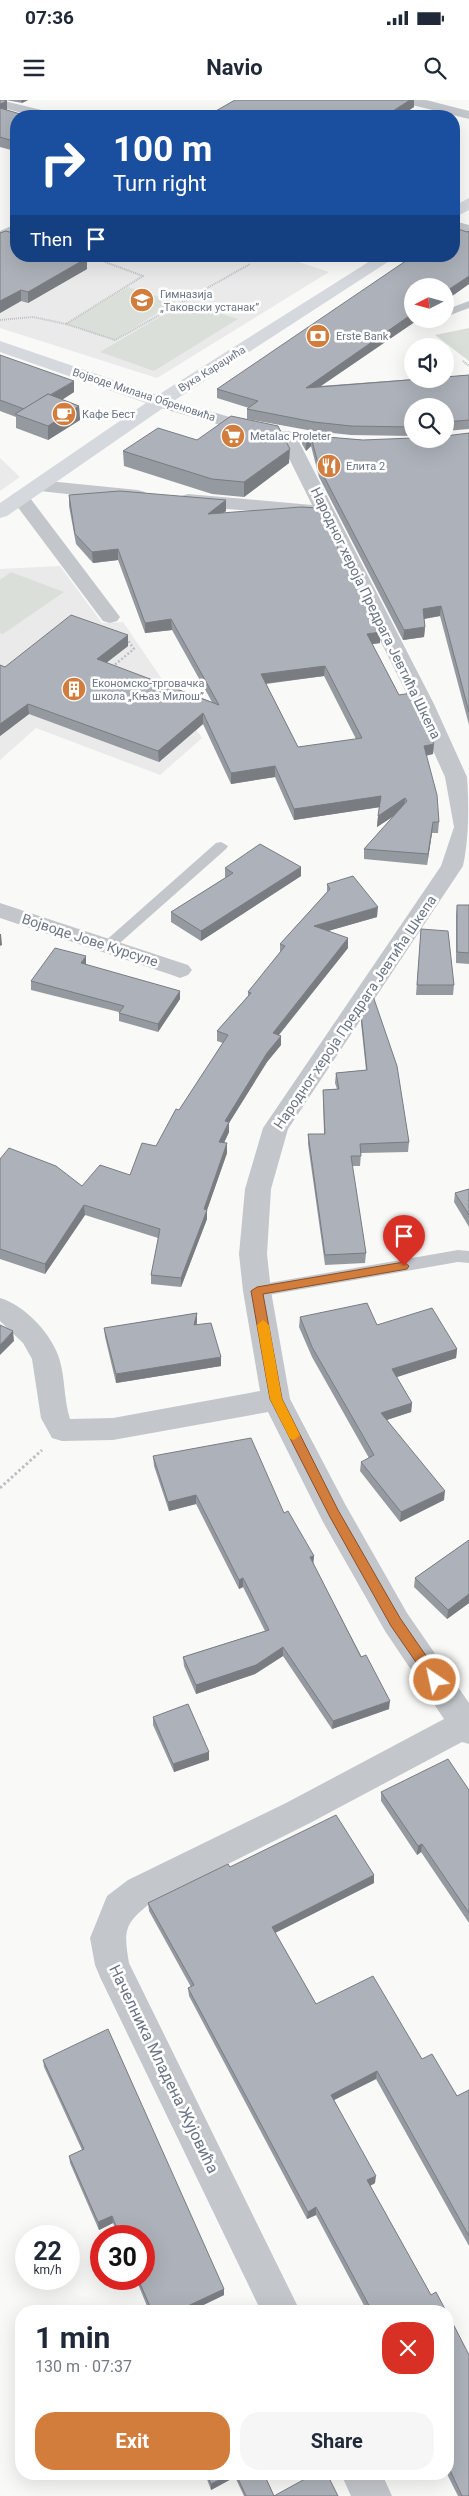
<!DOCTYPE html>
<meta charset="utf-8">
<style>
body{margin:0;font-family:Roboto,sans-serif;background:#f6f6f7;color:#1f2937;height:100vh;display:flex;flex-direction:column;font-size:19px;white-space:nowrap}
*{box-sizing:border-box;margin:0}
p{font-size:16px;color:#747a83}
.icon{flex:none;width:28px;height:28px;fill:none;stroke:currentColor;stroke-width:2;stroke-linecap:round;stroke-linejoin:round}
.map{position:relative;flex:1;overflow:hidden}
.drawer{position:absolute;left:15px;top:2205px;width:439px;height:175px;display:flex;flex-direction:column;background:#fff;border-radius:20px;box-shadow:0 5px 20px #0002}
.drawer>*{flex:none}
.banner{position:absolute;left:10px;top:10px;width:450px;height:152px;border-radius:20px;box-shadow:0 5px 20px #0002;background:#1a4fa0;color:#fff;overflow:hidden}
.needle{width:32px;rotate:264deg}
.buttons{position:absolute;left:404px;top:178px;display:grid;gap:10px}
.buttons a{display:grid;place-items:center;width:50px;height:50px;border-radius:50%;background:#fff;box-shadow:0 5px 20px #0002;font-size:25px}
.speed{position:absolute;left:15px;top:2125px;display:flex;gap:10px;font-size:25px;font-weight:700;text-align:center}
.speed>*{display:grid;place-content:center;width:65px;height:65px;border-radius:50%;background:#fff;box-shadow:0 5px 20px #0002;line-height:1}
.speed small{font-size:12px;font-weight:400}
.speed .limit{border:8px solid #d22;background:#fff;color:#111}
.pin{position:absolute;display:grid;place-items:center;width:42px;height:42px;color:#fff;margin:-51px -21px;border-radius:50% 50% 50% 0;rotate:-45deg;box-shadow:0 0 5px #0007}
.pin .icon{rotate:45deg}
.me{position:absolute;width:55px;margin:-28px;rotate:326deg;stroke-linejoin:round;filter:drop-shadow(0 0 4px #0008)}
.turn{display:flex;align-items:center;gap:18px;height:105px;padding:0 20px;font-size:22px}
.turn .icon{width:65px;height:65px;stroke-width:2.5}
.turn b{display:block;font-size:35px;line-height:42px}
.then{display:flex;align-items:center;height:48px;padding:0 20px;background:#0003;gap:10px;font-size:19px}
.round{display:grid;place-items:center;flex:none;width:52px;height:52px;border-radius:20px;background:#f6f6f7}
.head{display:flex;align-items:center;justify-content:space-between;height:85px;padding:0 20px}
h1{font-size:30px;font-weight:700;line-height:38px}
.primary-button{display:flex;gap:10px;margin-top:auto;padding:10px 20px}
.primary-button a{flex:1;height:58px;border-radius:20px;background:#d37d3d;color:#fff;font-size:20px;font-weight:700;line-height:58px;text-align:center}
.primary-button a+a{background:#f6f6f7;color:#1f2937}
.status{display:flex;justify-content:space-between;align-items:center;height:35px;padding:0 25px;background:#fff;direction:ltr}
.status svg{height:14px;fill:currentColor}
header{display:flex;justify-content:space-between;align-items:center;height:65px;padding:0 20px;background:#fff;font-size:22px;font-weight:700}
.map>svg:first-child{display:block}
.built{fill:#eaeaeb}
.green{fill:#dae0d9}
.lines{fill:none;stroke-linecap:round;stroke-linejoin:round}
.path-far2{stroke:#bdbfc2;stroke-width:2;stroke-dasharray:1 1;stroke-linecap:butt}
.path-far1{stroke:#bdbfc2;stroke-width:2.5;stroke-dasharray:2 2;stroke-linecap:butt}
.path{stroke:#bdbfc2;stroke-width:3;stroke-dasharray:2.5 2.5;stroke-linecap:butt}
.lane{fill:#c3c6ca;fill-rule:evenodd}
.street{fill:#c3c6ca;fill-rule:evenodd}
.secondary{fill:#d5d8dd;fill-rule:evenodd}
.wall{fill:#9599a0;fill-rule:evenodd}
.shaded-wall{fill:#797d82}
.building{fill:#adb2ba;stroke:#797d82;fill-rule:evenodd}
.route{fill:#d37d3d;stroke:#895128}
.slow{fill:#f59e0b}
.labels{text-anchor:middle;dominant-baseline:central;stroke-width:5;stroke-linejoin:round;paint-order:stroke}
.far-poi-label{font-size:11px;fill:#6b7586;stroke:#fff;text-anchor:start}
.far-street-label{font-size:11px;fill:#6b7586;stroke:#fff}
.street-label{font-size:14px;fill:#6b7586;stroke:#fff}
.near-street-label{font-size:16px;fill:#6b7586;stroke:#fff}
</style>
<div class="status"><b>07:36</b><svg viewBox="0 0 49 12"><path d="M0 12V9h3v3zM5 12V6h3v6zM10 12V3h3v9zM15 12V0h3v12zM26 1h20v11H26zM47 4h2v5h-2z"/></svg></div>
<header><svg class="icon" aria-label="menu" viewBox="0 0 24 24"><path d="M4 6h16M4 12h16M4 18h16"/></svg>Navio<svg class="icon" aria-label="search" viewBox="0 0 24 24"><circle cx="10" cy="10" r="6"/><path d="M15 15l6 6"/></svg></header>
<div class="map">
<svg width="469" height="2396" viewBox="0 0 469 2396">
<rect width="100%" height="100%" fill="#f9f9f8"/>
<g class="built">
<polygon points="0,153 16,156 280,156 329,172 157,278 0,228"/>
<polygon points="0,358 20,377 0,391"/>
<polygon points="60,466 102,523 123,522 202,638 160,675 36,628 0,660 0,469"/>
</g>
<g class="green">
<polygon points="128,187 175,202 114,240 66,224"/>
<polygon points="185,202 238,219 154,271 100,252"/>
<polygon points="469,228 469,261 435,235"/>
<polygon points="11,472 64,492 3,534 0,533 0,480"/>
</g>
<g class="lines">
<g class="path-far2">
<polyline points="113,156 105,162 143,176 66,224 115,240 250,164"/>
<polyline points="0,220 33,217 66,224"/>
<polyline points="463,261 469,266"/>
</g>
<polyline class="path-far1" points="112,567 134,549 127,539"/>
<polyline class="path" points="0,1388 42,1350"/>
<g class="lane">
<polygon points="469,201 469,208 445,217 445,210"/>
<polygon points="426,219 439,219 429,225 421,225 420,223"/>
<polygon points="221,742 228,746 226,749 113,849 103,849 100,846 103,843 216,743"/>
<polygon points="458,1150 469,1151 469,1163 458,1162 257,1197 251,1196 248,1191 251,1186 257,1185"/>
</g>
<g class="street">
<polygon points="0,0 54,13 56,16 33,16 0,7"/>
<polygon points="402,0 426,0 469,11 469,19 404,3"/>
<polygon points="454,121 469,125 469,135 454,131"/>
<polygon points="16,124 16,135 0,143 0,131"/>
<polygon points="160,297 265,327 268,331 265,335 259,336 154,306 151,302 154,298"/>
<path d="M 287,331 L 293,332 L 296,336 L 434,604 L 467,677 C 469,705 469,739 463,766 L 288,1029 L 271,1089 L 267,1154 L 271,1191 L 290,1299 L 345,1404 L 407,1513 L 469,1603 L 469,1644 L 462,1642 L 310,1723 L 152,1802 C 125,1823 123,1829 129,1863 L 300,2211 L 261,2211 L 100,1877 L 95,1865 L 90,1838 L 107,1796 L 128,1780 L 286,1703 L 444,1619 L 385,1531 L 323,1422 L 268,1312 L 113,1340 L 62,1341 L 52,1338 L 41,1318 L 32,1259 L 23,1243 L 0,1221 L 0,1198 C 25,1205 53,1235 60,1261 C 65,1279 64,1300 70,1319 L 113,1318 L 260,1291 L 243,1191 L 239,1154 L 245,1089 L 263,1028 L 441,766 L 454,727 L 445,677 L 412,604 L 318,416 L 188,406 L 181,404 L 179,400 L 181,396 L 188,394 L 312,405 L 278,336 L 281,332 Z"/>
<polygon points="38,380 138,390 145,392 147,396 145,400 138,402 31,390 29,386 31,382"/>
<polygon points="20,392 27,394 117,513 120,517 117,521 110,523 103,521 11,398 13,394"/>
<polygon points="0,803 188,865 192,870 188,875 180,878 172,875 0,818"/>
<polygon points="341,2374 382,2374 392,2396 351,2396"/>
</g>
<g class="secondary">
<polygon points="469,98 469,110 454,118 454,106"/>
<polygon points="378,156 397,156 166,306 7,416 0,418 0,403 146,303 0,252 0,241 158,295"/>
</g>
</g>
<g class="wall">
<polygon points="0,0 7,1 7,10 16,16 16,47 11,50 0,47"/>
<polygon points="6,0 28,0 22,3"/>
<polygon points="469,131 469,184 445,201 445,186 412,219 419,219 320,286 469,275 469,329 445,331 445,306 412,306 412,336 351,335 313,331 247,319 247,309 249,308 217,298 217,289"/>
<polygon points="0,133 87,161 87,169 28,203 21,201 0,213"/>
<polygon points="0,255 74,292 62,300 79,306 80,320 48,340 16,328 16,317 0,311"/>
<polygon points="469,333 469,625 440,516 424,519 425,527 424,537 403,540 319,377 311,346 306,351 302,344 303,335 363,340 445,339"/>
<polygon points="197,340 289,363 244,397 212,394 124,366 123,351"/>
<path d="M 69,395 L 226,400 L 226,411 L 223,413 L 380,532 L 380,543 L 372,544 L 399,595 L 433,654 L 426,656 L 439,722 L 438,733 L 432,733 L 427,765 L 364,759 L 364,749 L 394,716 L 377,727 L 379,707 L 294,720 L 275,677 L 231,684 L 203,624 L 159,662 L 29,614 L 0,636 L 0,565 L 5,567 L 128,535 L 128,546 L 106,563 L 212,602 L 172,530 L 145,533 L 118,460 L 93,463 L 76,444 L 69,406 ZM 324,576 L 356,639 L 298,647 L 266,584 Z"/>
<polygon points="301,767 301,776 201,841 171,822 171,812 225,778 225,768"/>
<polygon points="327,784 377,817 328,831 348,848 279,935 281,936 281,945 267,962 229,1023 229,1032 224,1043 227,1043 227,1053 207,1110 207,1119 181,1187 151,1184 151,1175 158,1138 85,1115 45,1174 0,1159 0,1059 82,1086 130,1075 156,1046 223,943 217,941 217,931 248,896 248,892 280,853 280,844 327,792"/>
<polygon points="457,805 469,805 469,864 456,863 456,815"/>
<polygon points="421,829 454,885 453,895 416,895"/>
<polygon points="86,865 180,891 180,899 158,932 119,921 119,912 31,890 31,881"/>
<polygon points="361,913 409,1042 408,1052 361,1053 360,1066 352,1066 366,1153 365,1163 325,1165 308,1044 308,1034 324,1034 323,1000 323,990 337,989 335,983 336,973 366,970 361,923"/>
<polygon points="469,1089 469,1127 454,1102 455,1093"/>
<polygon points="197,1213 196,1225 221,1266 116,1283 105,1237 104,1228"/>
<polygon points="300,1217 377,1225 457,1249 456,1258 396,1277 412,1303 411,1312 387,1320 444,1400 400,1422 360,1371 361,1362 369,1358 312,1257 299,1227"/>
<polygon points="153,1356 284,1413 314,1456 313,1464 389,1609 332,1629 283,1556 255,1574 196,1594 184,1566 183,1557 265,1531 243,1487 239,1489 196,1404 169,1411 154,1366"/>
<polygon points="469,1440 469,1503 447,1519 414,1487 415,1478"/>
<polygon points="153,1617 209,1660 174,1672 153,1625"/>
<polygon points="469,1690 469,1823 421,1752 417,1755 381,1701 381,1692"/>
<polygon points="230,1767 374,1775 374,1783 275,1833 316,1904 422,1959 457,1996 469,1990 469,2146 376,1979 334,2000 375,2083 370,2086 431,2195 446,2211 367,2211 316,2115 307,2119 189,1896 188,1888 191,1887 149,1811 148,1803"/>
<polygon points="43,1960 224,2189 224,2195 191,2211 149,2211 136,2179 144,2179 144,2136 118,2136 113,2123 99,2130 70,2063 69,2056 82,2050 44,1967"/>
<polygon points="448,2214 469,2396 458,2396 447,2374"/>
<polygon points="205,2374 264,2374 274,2396 244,2396 235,2377 211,2390"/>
</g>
<g class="shaded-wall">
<polygon points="21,0 28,0 22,3"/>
<polygon points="410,0 414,0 414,7 401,16 385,16"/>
<polygon points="7,1 7,11 0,15 0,4"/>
<polygon points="16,36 16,47 11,50 10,40"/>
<polygon points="78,156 95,156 87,161 87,169 28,203 28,192"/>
<polygon points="469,176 469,184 445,201 445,192"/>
<polygon points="21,190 21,201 0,213 0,201"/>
<polygon points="412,214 412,219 419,219 305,297 306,288"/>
<polygon points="74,281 74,292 31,319 27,310"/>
<polygon points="79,306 80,320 48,340 48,326"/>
<polygon points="311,337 311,346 306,351 306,341"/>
<polygon points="290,349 289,363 244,397 244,382"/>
<polygon points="226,400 226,411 208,424 208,414"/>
<polygon points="118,449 118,460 93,463 92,452"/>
<polygon points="441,506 440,516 423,519 423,509"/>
<polygon points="171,519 172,530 145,533 145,523"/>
<polygon points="425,527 424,537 403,540 404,530"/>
<polygon points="380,532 380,543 366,545 367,534"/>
<polygon points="128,535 128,546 97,570 97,559"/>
<polygon points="325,566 324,576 261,584 261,574"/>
<polygon points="28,604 29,614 0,636 0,624"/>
<polygon points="203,613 203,624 159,662 158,651"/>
<polygon points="434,644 433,654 423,656 424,646"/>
<polygon points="275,666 275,677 231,684 231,673"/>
<polygon points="381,696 381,707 294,720 294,709"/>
<polygon points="405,698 404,709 377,727 378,716"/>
<polygon points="433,722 432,733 427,765 428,754"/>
<polygon points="301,767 301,776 201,841 201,831"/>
<polygon points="378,807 377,817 314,835 314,826"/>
<polygon points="0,834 1,834 2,845 0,846"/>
<polygon points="348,838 348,848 273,942 273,933"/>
<polygon points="86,856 86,865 81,863"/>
<polygon points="180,891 180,899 158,932 158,924"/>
<polygon points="281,936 281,945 267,962 229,1023 229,1032 220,1051 219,1042 225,1021 267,953"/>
<polygon points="227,1043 227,1053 207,1110 207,1119 181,1187 181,1178 204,1109"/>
<polygon points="84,1105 85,1115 45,1174 45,1164"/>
<polygon points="197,1213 197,1222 195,1235 194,1225"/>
<polygon points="13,1231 14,1241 0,1255 0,1245"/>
<polygon points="457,1249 456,1258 391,1279 392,1269"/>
<polygon points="221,1257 221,1266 116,1283 116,1274"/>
<polygon points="412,1303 411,1312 380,1322 381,1313"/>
<polygon points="445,1391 444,1400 400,1422 401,1412"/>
<polygon points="196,1395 196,1404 169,1411 168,1402"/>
<polygon points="314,1456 313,1465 310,1457"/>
<polygon points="243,1478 243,1487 239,1489 239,1480"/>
<polygon points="469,1494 469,1503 447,1519 448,1510"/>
<polygon points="283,1547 283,1556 255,1574 196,1594 196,1585"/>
<polygon points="390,1601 389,1609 332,1629 333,1621"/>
<polygon points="209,1652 209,1660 174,1672 173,1664"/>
<polygon points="422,1744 421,1752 417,1755 418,1746"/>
<polygon points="374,1775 374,1783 271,1835 272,1827"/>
<polygon points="377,1971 376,1979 330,2002 331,1995"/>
<polygon points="376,2076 375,2083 366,2088 367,2080"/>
<polygon points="316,2107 316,2115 307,2119 308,2112"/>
<polygon points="112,2116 113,2123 99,2130 98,2122"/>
<polygon points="224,2189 224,2195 191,2211 177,2211"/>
<polygon points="231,2374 235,2374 235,2377 211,2390 211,2384"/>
</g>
<g class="building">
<polygon points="0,0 4,0 7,1 0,4"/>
<polygon points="235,0 410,0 385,16 207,16"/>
<polygon points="0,8 27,16 16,16 16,36 10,40 0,37"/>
<polygon points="455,128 467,132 469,131 469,176 445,192 445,186 412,186 412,214 306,288 421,279 445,279 445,277 469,275 469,320 445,322 445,323 445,306 412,306 412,327 351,326 314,322 247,309 258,301 217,289 413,156 454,156 454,129"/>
<polygon points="6,131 16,134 16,156 81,156 87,158 28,192 21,190 0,201 0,133"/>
<polygon points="0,255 74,281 50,295 48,294 24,309 0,300"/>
<polygon points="48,294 79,306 48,326 15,314"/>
<polygon points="231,316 278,326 290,349 244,382 212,379 123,351 158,328 197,340"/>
<polygon points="469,333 469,612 441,506 423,509 425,527 404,530 319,367 311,337 306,341 303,335 363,340 412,338 445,339 445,336"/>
<path d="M 120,391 L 226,400 L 208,414 L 301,407 L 318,408 L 380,532 L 367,534 L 399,595 L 411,593 L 434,644 L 424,646 L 437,695 L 439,722 L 433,722 L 428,754 L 364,749 L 407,701 L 405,698 L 378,716 L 381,696 L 294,709 L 275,666 L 231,673 L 203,613 L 158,651 L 28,604 L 0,624 L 0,565 L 5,567 L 71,515 L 128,535 L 97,559 L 219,605 L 171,519 L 145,523 L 118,449 L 92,452 L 75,434 L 69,395 ZM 325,566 L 362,638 L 298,647 L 261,574 Z"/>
<polygon points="260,744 301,767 201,831 171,812 233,773 225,768"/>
<polygon points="353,776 378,807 314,826 348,838 273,933 281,936 267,953 225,1021 229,1022 219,1042 227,1043 204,1109 207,1110 181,1178 151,1175 160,1129 84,1105 45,1164 0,1149 0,1059 9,1048 56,1066 82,1086 100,1065 130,1075 142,1043 156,1046 176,1009 179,1010 228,935 217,931 251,893 248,892 285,846 280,844 330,789 327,784"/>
<polygon points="457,805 469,805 469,853 457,852"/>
<polygon points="421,829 448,831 454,885 417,885"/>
<polygon points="55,848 86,856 81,863 180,891 158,924 119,913 124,906 31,881"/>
<polygon points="373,896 397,966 409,1042 360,1044 361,1056 351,1056 366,1153 325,1155 308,1034 325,1034 323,990 339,989 336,973 367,970 361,913"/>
<polygon points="469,1089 469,1115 455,1093"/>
<polygon points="367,1203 377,1225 432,1208 457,1249 392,1269 412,1303 381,1313 445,1391 401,1412 361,1362 374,1355 312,1247 300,1217"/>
<polygon points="197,1213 194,1225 211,1223 221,1257 116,1274 104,1228"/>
<polygon points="0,1225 13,1231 0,1245"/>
<polygon points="251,1338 284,1413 288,1411 314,1456 310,1457 361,1557 366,1555 390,1601 333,1621 283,1547 256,1565 196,1585 183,1557 269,1530 243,1478 239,1480 196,1395 168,1402 153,1356"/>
<polygon points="469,1440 469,1494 448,1510 415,1478"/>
<polygon points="188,1604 209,1652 173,1664 153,1617"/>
<polygon points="448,1659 469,1690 469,1813 422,1744 418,1746 381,1692"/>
<polygon points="336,1715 374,1775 272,1827 316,1904 373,1876 422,1959 432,1954 457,1996 469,1990 469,2136 377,1971 331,1995 376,2076 367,2080 431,2195 436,2192 446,2211 372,2211 316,2107 308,2112 188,1888 194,1885 148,1803 228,1764 230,1767"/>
<polygon points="108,1929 224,2189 177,2211 152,2211 138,2179 144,2179 144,2136 120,2136 112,2116 98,2122 69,2056 84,2049 43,1960"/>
<polygon points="448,2214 469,2255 469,2396 462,2396 448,2366"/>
<polygon points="207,2374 231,2374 211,2384"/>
<polygon points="236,2374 264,2374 274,2396 246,2396"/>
<polygon points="314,2374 327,2374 338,2396 274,2396"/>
</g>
<polygon class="route" points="404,1162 409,1166 407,1169 263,1194 282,1299 338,1410 400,1518 440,1576 442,1580 440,1584 431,1584 391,1526 330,1417 270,1299 251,1191 257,1187"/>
<polygon class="slow" points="263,1220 269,1225 282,1299 300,1335 294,1340 290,1339 270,1299 257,1225"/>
<defs>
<g id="school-disc" transform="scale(1.25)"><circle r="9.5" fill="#d37d3d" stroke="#fff"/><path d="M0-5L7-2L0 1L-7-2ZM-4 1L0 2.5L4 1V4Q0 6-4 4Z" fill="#fff"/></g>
<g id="bank-disc" transform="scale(1.25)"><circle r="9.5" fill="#d37d3d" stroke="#fff"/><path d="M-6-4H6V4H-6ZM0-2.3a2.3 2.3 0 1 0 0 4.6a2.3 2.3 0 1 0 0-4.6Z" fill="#fff"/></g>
<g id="cafe-disc" transform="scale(1.25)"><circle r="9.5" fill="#d37d3d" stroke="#fff"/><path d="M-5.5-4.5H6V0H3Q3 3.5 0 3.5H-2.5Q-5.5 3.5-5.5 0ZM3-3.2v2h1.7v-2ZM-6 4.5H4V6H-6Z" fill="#fff"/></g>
<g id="supermarket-disc" transform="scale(1.25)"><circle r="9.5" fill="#d37d3d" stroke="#fff"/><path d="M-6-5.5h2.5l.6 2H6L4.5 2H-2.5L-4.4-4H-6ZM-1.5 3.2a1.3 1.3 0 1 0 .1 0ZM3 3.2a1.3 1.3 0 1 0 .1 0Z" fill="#fff"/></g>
<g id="restaurant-disc" transform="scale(1.25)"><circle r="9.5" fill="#d37d3d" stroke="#fff"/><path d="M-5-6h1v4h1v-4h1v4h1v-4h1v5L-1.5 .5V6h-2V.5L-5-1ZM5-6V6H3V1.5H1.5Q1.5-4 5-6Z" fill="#fff"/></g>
<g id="building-disc" transform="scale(1.25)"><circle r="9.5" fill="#d37d3d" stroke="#fff"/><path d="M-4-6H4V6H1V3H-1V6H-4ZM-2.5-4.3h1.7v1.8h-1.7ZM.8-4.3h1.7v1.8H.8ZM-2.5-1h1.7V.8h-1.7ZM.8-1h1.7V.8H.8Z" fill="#fff"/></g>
</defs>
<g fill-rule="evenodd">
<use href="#school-disc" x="142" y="200"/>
<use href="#bank-disc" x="318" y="236"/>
<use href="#cafe-disc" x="64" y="314"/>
<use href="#supermarket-disc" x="233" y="336"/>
<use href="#restaurant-disc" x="329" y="366"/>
<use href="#building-disc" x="74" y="589"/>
</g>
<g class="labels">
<g class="far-poi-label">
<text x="160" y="194">Гимназија<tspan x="160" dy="13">„Таковски устанак”</tspan></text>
<text x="336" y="236">Erste Bank</text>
<text x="82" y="314">Кафе Бест</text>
<text x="250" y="336">Metalac Proleter</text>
<text x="346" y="366">Елита 2</text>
<text x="92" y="583">Економско-трговачка<tspan x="92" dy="13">школа „Књаз Милош”</tspan></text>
</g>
<g class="far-street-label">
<text transform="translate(212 269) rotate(-32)">Вука Караџића</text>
<text transform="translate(144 295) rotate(18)">Војводе Милана Обреновића</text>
</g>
<g class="street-label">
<text transform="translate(376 513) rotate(64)">Народног хероја Предрага Јевтића Шкепа</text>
<text transform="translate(90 840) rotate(18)">Војводе Јове Курсуле</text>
<text transform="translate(355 912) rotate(-56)">Народног хероја Предрага Јевтића Шкепа</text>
</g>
<g class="near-street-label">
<text transform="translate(164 1969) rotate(64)">Начелника Младена Жујовића</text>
</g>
</g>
</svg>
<div class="buttons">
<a><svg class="needle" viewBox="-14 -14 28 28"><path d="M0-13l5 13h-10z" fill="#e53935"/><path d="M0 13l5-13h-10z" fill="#747a83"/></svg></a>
<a><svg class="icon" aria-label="sound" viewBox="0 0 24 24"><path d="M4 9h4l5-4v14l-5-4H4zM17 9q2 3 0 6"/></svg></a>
<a><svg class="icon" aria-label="search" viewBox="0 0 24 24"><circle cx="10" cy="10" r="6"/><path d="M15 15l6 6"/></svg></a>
</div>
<div class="speed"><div>22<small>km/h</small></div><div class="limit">30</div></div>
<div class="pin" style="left:404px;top:1166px;background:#d93025"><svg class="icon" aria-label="arrive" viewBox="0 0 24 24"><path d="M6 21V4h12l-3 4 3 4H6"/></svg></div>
<svg class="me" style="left:435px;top:1580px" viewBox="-20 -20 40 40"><circle r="17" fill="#d37d3d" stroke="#fff" stroke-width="3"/><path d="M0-11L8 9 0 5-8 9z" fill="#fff"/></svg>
<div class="banner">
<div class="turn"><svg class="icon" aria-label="right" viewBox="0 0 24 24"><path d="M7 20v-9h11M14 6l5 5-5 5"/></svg><div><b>100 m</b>Turn right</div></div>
<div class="then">Then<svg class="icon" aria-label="arrive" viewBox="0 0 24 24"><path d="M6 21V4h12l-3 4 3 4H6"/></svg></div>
</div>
<section class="drawer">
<div class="head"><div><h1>1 min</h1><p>130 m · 07:37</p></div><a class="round" style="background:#d93025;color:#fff"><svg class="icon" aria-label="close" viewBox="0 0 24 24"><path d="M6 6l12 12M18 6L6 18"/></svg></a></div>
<div class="primary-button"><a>Exit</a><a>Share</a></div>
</section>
</div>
